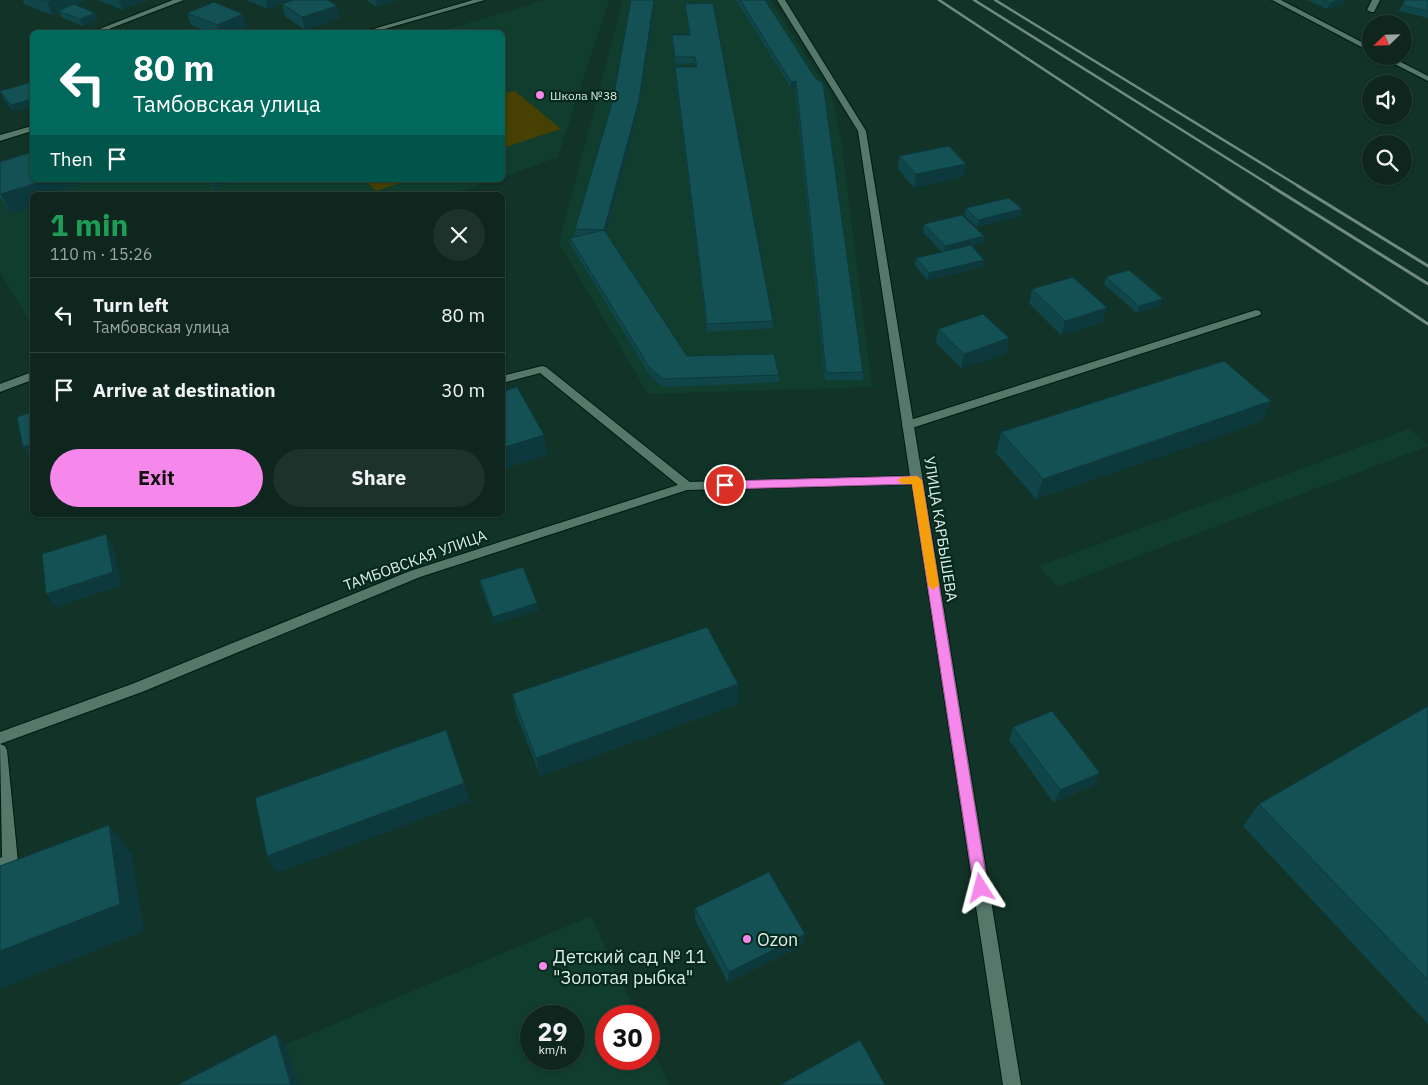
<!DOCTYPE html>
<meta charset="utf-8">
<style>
body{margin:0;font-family:"IBM Plex Sans",sans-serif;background:#1c322a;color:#f1f3f6;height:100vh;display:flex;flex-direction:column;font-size:19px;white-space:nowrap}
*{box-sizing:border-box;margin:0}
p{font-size:16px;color:#9ba5a4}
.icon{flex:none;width:28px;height:28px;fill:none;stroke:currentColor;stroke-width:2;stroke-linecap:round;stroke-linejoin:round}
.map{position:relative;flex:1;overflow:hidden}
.sheet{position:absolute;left:30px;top:192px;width:475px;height:325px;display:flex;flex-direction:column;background:#0e261d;border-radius:8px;box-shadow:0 1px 4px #0004,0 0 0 1px #2e433b}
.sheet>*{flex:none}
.banner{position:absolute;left:30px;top:30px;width:475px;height:152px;border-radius:8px;box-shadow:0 1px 4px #0004,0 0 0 1px #2e433b;background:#00695c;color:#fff;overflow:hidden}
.needle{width:32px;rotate:247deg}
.buttons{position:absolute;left:1362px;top:15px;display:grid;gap:10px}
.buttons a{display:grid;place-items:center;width:50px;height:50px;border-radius:50%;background:#0e261d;box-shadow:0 1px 4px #0004,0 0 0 1px #2e433b;font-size:25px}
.speed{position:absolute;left:520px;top:1005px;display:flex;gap:10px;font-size:25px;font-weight:700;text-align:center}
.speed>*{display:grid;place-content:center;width:65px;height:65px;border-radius:50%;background:#0e261d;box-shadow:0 1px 4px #0004,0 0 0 1px #2e433b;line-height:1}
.speed small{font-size:12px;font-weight:400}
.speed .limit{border:8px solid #d22;background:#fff;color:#111}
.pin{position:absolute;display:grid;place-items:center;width:42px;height:42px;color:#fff;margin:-21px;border:2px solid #fff;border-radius:50%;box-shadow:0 1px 5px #0007}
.me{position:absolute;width:55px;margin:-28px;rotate:351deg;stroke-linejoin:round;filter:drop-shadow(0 0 4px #0008)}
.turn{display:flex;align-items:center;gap:18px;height:105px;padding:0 20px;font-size:22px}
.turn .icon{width:65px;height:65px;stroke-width:2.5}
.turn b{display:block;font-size:35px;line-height:42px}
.then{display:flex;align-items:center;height:48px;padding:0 20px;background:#0003;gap:10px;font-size:19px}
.round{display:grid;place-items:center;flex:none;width:52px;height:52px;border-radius:26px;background:#1c322a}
.headline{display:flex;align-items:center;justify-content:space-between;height:85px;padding:0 20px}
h1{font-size:30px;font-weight:700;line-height:38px;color:#1e9e55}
.primary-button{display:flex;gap:10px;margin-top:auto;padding:10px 20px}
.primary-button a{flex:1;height:58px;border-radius:30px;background:#f788eb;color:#111;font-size:20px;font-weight:700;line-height:58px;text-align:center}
.primary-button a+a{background:#1c322a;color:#f1f3f6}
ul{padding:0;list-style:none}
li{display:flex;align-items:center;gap:15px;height:75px;padding:0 20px;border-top:1px solid #2e433b}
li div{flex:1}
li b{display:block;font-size:19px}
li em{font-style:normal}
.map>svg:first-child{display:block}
.built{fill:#113d2f;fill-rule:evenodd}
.green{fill:#464002}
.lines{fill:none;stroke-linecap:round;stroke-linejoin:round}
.lane-casing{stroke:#001a10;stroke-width:2}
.street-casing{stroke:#001a10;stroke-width:2}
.lane{fill:#56786b;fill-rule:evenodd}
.street{fill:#56786b;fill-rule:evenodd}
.rail-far1{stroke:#718b81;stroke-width:2.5}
.rail{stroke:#718b81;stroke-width:3}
.wall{fill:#104649}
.shaded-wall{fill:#0d393c}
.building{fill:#135155;stroke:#0d393c}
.route{fill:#f788eb;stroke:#a15899}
.slow{fill:#f59e0b}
.poi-dot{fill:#f788eb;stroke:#06291e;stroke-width:2}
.labels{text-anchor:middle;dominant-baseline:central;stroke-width:4.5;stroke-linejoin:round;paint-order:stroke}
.far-poi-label{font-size:12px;fill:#dbede5;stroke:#06291e;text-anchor:start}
.street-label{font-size:15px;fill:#dbede5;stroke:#06291e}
.near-poi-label{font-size:18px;fill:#dbede5;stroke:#06291e;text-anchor:start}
</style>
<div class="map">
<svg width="1428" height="1085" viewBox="0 0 1428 1085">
<rect width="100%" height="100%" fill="#123327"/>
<g class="built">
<polygon points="545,0 609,0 558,157 503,177 502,32 439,32"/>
<polygon points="623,0 770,0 831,94 841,138 872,387 648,394 559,243"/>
<polygon points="0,166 32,180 493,180 450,195 32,195 32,325 0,272"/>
<polygon points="1409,429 1428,444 1428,446 1057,587 1039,566"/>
<path d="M 591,916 L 637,1016 L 606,1016 L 606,1059 L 649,1059 L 649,1041 L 669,1085 L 189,1085 ZM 531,1016 L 574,1016 L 574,1059 L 531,1059 Z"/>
</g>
<g class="green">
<polygon points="514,91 515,91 561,129 503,148 503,94"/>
<polygon points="365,180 408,180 376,191"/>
</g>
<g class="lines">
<g class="lane-casing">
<g id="lane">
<polygon points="1272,0 1281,0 1371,47 1371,52"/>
<polygon points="1379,56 1389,56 1428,76 1428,81"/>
<polygon points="1256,310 1260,311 1261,313 1260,315 912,428 904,428 902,425 904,422"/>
<polygon points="542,366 546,367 691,483 693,486 691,489 683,489 540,373 502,383 502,376"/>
<polygon points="32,372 32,380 0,392 0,384"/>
<polygon points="0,744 5,746 7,750 18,862 16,867 0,872 0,858 2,857"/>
</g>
</g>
<g class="street-casing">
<g id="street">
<polygon points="173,0 184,0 101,32 92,32"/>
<polygon points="473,0 485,0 374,32 363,32"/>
<polygon points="777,0 785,0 866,131 1021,1085 1003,1085 912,484 687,490 420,577 142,692 0,744 0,732 132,684 410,571 687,482 910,476 858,131"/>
<polygon points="1372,0 1380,0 1374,12 1371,12 1367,10"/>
<polygon points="32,126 32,131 0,141 0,135"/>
</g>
</g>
<use href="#lane" class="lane"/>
<use href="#street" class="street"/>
<g class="rail-far1">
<polyline points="939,0 1222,187"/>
<polyline points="974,0 1273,187"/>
<polyline points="995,0 1300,187"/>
</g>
<g class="rail">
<polyline points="1220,186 1428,324"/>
<polyline points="1271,186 1428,284"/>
<polyline points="1298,186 1428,266"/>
</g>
</g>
<g class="wall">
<polygon points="23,0 87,0 76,5 95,13 98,19 82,26 61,17 59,12 52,15 24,4"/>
<polygon points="98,0 147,0 122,10"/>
<polygon points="246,0 291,0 268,9"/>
<polygon points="366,0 398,0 377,7"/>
<polygon points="631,0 655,0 639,107 606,233 687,356 779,375 779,382 663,387 649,374 571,245 570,238 580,236 575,236 575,229 613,100"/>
<polygon points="736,0 765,0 816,79 863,372 863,380 825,380 795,88 791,88"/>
<polygon points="1307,0 1346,0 1344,4 1327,9"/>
<polygon points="1428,0 1428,18 1399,11 1402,5"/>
<polygon points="282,4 337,6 340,18 305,30 285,16"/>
<polygon points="685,4 773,321 773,328 707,332 675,74 675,67 696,67 695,63 675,64 672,42 672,35 689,35 686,10"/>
<polygon points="187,13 247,27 234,32 208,32 191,25"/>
<polygon points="32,82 14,112 3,98 0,91"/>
<polygon points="899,156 964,177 914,188 898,169"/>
<polygon points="0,162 32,180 92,180 55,192 11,214 0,197"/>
<polygon points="208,180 237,180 214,188"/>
<polygon points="966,208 1021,216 977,227 964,215"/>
<polygon points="924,224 984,236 983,243 972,246 983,267 927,280 915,265 916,258 942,252 923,232"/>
<polygon points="1106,277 1160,306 1137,313 1104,284"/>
<polygon points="1032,289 1103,322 1061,335 1029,303"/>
<polygon points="938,329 1009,338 1006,353 961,368 936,343"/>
<polygon points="1271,401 1261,422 1036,499 996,453 1001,432"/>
<polygon points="480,580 539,610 495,624 481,587"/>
<polygon points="738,684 738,704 540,776 516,713 512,694"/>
<polygon points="1428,706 1428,1024 1243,826 1259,804"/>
<polygon points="1013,727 1100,773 1094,785 1054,803 1009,740"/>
<polygon points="695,908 805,934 803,945 728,983 695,920"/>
</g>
<g class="shaded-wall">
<polygon points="53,0 87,0 60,11 58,11 59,12 52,15 47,2"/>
<polygon points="119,0 147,0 122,10"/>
<polygon points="266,0 291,0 268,9"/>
<polygon points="375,0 398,0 377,7"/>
<polygon points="654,0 655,0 639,107 605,237 604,230"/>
<polygon points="1339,0 1346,0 1344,4 1327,9 1330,3"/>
<polygon points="337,6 340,18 305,30 302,17"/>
<polygon points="95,13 98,19 82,26 80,19"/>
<polygon points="243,14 247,27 234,32 219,32 217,25"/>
<polygon points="796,81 795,88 791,88 791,82"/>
<polygon points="32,99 32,106 14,112 11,105"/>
<polygon points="966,164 964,177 914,188 916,174"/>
<polygon points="46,180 92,180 55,192 57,195 32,195 32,207 11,214 1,194"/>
<polygon points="212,180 237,180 214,188"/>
<polygon points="1022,209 1021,216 977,227 978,220"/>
<polygon points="984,236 983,243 944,253 945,246"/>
<polygon points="984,260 983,267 927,280 929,273"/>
<polygon points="1163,299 1160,306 1137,313 1139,306"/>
<polygon points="1107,308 1103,322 1061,335 1065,321"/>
<polygon points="1009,338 1006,353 961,368 964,354"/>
<polygon points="1271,401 1261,422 1036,499 1043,479"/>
<polygon points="544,435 547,455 502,470 502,448"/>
<polygon points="32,444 32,461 31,461 23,447"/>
<polygon points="348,515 364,515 350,520"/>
<polygon points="106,534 114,548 121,586 56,607 46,594"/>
<polygon points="537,603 539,610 495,624 493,617"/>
<polygon points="738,684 738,704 540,776 536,758"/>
<polygon points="1100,773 1094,785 1054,803 1060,790"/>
<polygon points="464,783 470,801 277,873 267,856"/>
<polygon points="109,825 132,854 144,931 0,989 0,951"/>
<polygon points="805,934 803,945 728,983 729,972"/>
<polygon points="276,1034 288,1049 299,1085 291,1085"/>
</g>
<g class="building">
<polygon points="41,0 53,0 47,2"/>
<polygon points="294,0 328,0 337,6 302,17 282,4"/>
<polygon points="631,0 654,0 639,100 604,230 687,356 774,354 779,375 663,379 649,367 570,238 604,230 575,229 613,100"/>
<polygon points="740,0 765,0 816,79 823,83 863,372 826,373 796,81 791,82"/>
<polygon points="1323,0 1339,0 1330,3"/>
<polygon points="1405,0 1428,0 1428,11 1402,5"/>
<polygon points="214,2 243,14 217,25 187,13"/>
<polygon points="713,3 773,321 707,324 675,67 697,67 695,57 675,57 672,35 690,35 685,4"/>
<polygon points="74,4 95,13 80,19 58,11"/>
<polygon points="32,82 32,99 11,105 0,91"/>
<polygon points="949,146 966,164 916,174 899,156"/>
<polygon points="32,152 32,180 46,180 1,194 0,193 0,162"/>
<polygon points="1009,198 1022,209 978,220 966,208"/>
<polygon points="962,215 984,236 945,246 924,224"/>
<polygon points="971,245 984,260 929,273 916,258"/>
<polygon points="1129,270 1163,299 1139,306 1106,277"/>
<polygon points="1073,277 1107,308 1065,321 1032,289"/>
<polygon points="983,314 1009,338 964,354 938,329"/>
<polygon points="1224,361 1271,401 1043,479 1001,432"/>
<polygon points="517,387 544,435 502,448 502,392"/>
<polygon points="32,412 32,444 23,447 17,417"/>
<polygon points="106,534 113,572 46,594 42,554"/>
<polygon points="523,567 537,603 493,617 480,580"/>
<polygon points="707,627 738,684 536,758 512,694"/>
<polygon points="1428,706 1428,980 1259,804"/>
<polygon points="1052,711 1100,773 1060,790 1013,727"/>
<polygon points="446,730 464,783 267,856 255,798"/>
<polygon points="109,825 120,904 0,951 0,866"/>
<polygon points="769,872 805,934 729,972 695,908"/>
<polygon points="276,1034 291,1085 177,1085"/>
<polygon points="860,1040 885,1085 780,1085"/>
</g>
<polygon class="route" points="917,476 922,480 988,888 986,892 981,894 976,892 974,888 912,484 725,489 720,485 725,481"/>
<polygon class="slow" points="917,476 922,480 939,585 933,590 928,585 912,484 903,484 897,480 903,477"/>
<g class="poi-dot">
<circle cx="540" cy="95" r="5"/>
<circle cx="747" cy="939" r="5"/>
<circle cx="543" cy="966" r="5"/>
</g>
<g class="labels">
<g class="far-poi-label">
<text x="550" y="95">Школа №38</text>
</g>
<g class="street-label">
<text transform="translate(941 529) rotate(81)">УЛИЦА КАРБЫШЕВА</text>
<text transform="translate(415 560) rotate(-20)">ТАМБОВСКАЯ УЛИЦА</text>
</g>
<g class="near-poi-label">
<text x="757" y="939">Ozon</text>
<text x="553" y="956">Детский сад № 11<tspan x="553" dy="21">"Золотая рыбка"</tspan></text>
</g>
</g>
</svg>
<div class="buttons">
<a><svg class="needle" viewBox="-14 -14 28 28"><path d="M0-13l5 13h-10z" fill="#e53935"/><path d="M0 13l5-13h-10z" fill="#9ba5a4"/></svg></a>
<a><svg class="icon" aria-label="sound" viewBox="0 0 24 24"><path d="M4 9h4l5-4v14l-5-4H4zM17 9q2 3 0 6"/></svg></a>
<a><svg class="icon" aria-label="search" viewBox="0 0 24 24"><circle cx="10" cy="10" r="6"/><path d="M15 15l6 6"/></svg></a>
</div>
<div class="speed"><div>29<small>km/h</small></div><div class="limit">30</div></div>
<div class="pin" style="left:725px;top:485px;background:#d93025"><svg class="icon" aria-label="arrive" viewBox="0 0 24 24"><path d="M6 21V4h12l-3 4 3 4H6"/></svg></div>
<svg class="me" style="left:981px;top:888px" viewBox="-20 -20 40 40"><path d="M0-17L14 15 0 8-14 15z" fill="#f788eb" stroke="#fff" stroke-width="4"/></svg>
<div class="banner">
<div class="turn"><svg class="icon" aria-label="left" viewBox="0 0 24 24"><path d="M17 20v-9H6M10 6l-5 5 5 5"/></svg><div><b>80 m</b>Тамбовская улица</div></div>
<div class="then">Then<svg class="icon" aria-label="arrive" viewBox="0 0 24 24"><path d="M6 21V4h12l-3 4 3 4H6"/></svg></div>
</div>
<section class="sheet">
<div class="headline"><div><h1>1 min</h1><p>110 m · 15:26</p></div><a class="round"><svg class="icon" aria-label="close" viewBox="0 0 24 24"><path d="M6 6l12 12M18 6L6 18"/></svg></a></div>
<ul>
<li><svg class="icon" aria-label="left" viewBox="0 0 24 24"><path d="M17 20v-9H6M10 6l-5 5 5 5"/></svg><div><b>Turn left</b><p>Тамбовская улица</p></div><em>80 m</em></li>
<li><svg class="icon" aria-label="arrive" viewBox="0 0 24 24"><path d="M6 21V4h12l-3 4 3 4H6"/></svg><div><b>Arrive at destination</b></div><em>30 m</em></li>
</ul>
<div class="primary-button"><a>Exit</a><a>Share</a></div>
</section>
</div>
